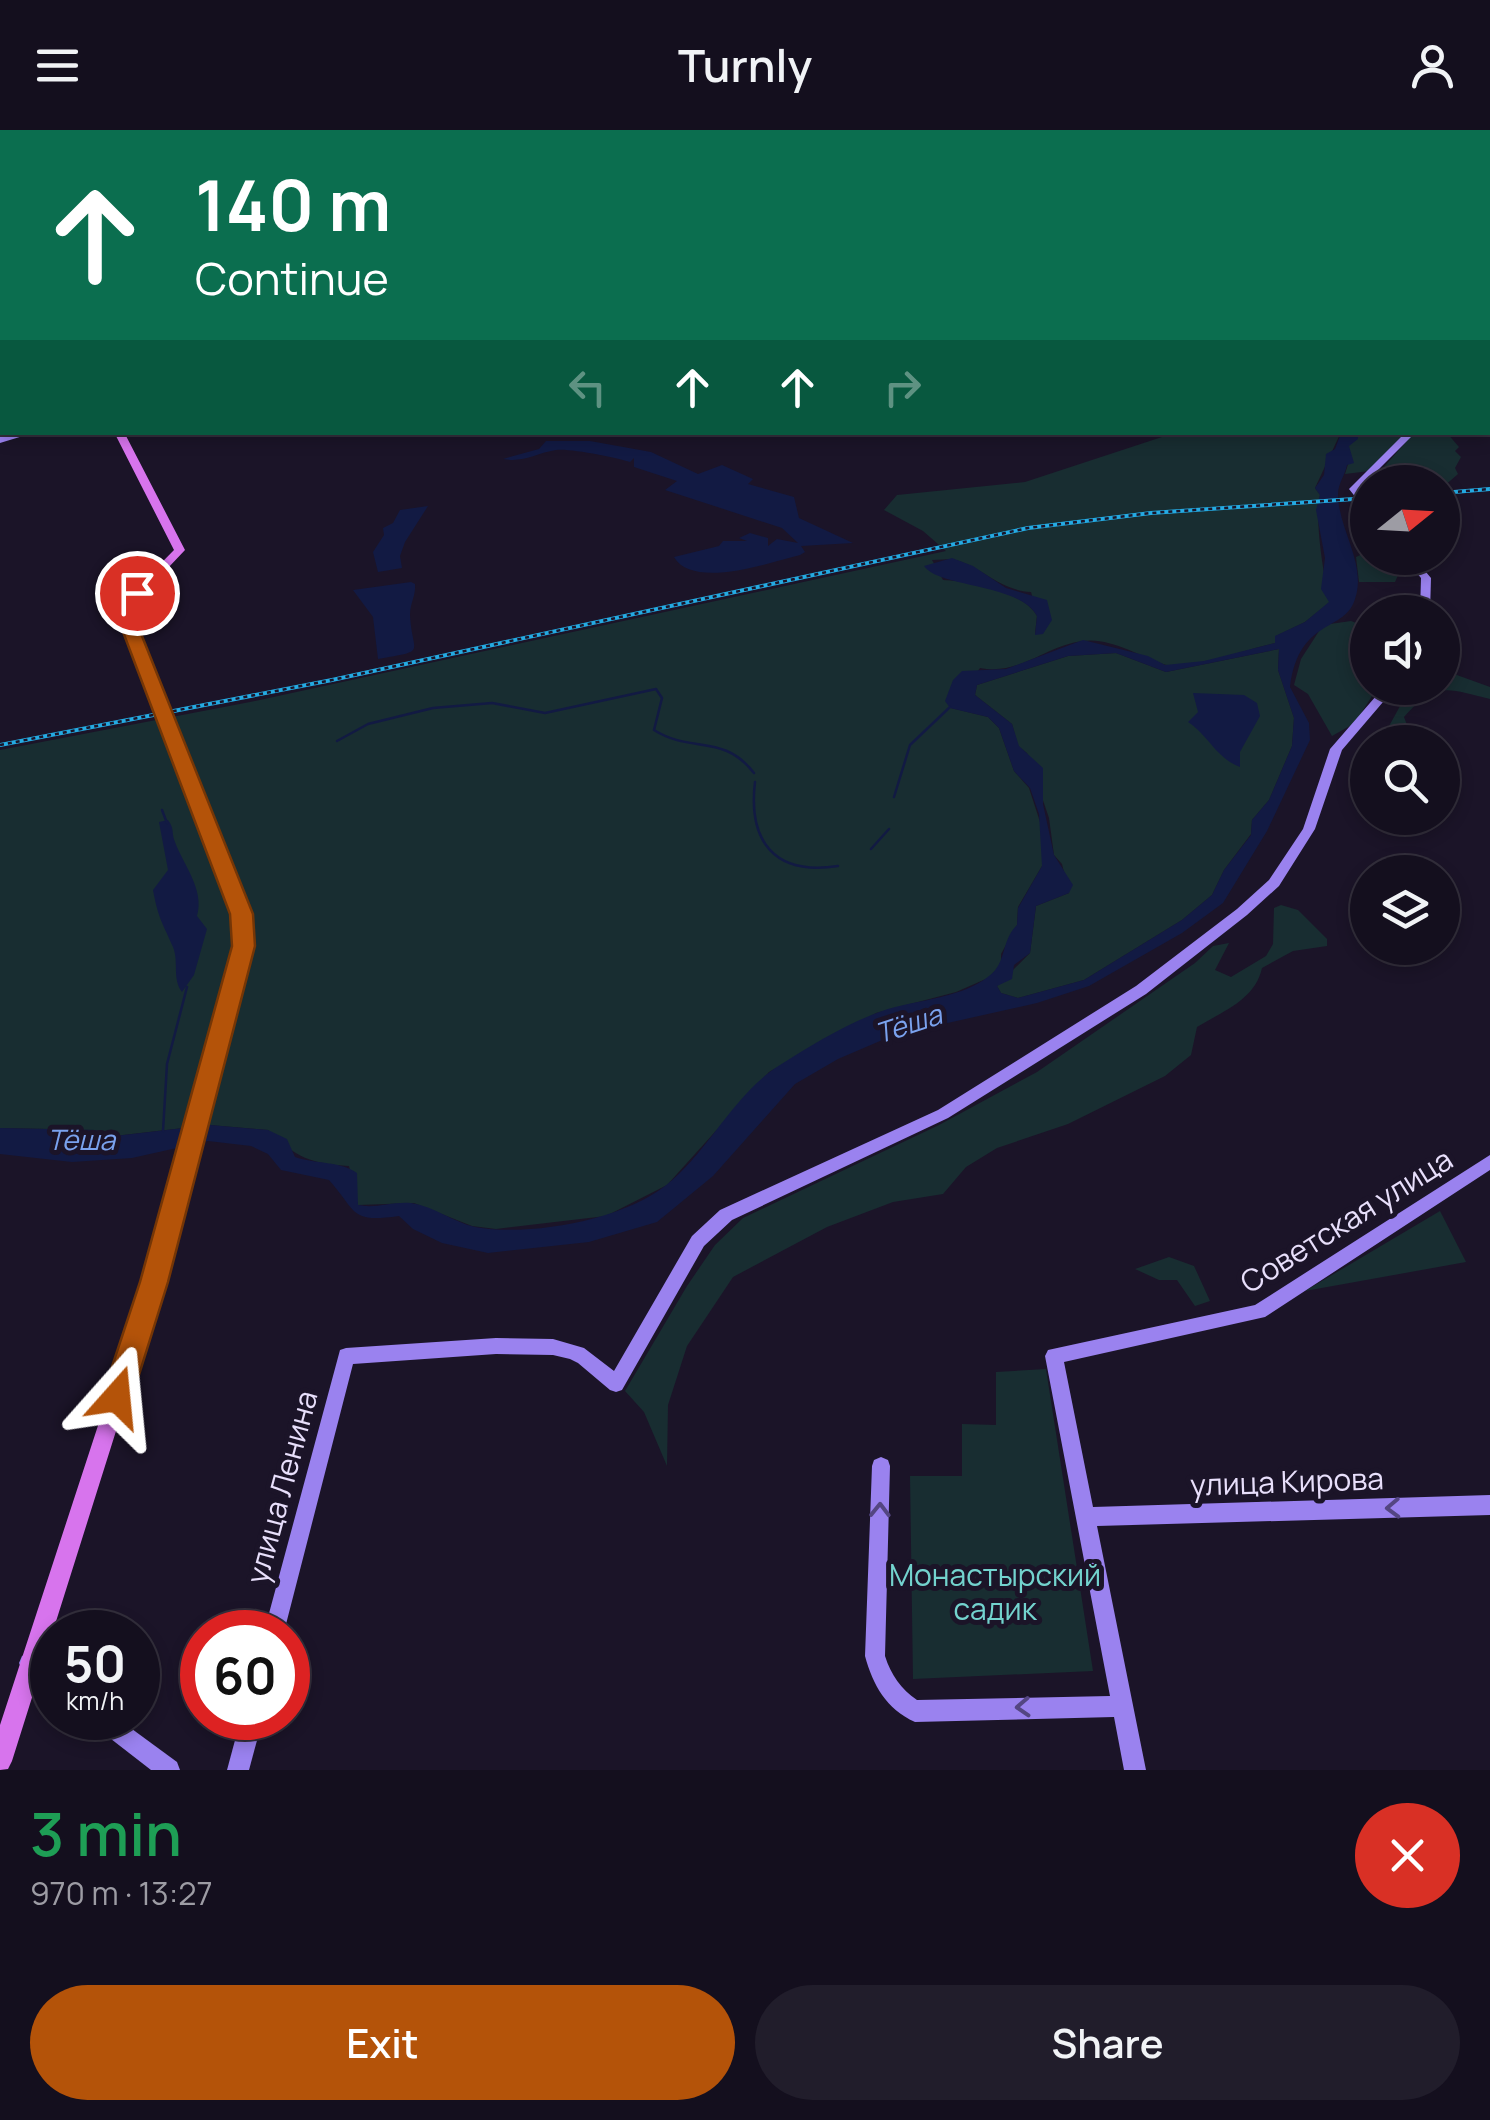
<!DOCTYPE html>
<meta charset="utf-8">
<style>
body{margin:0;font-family:Manrope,sans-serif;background:#211d2b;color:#f1f3f6;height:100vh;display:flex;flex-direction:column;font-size:38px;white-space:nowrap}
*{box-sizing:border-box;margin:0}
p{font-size:32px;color:#9d9ca4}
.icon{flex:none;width:55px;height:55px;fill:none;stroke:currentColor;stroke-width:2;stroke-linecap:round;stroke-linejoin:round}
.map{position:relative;height:1640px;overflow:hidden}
.sheet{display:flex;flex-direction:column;background:#140f1e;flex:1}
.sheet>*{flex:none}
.hud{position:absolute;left:0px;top:0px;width:1490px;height:305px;box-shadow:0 5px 15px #0003,0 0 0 2px #332f3c;background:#0b6e4f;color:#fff;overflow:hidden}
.needle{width:65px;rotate:72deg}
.buttons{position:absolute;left:1350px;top:335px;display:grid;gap:20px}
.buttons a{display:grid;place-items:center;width:110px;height:110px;border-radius:50%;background:#140f1e;box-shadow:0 5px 15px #0003,0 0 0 2px #332f3c;font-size:50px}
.speed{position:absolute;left:30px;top:1480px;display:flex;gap:20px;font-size:50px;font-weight:700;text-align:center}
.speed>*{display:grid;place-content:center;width:130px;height:130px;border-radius:50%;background:#140f1e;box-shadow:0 5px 15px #0003,0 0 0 2px #332f3c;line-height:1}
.speed small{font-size:25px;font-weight:400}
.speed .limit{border:15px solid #d22;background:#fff;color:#111}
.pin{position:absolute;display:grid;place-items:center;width:85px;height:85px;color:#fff;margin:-42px;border:5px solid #fff;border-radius:50%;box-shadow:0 2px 10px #0007}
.me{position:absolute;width:110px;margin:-55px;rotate:18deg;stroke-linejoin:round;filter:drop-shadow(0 0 8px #0008)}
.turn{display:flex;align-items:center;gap:35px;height:210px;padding:0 30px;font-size:45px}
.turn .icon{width:130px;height:130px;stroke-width:2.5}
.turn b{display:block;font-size:70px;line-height:85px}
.lanes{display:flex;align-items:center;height:95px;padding:0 30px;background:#0003;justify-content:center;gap:50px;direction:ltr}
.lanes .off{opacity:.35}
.round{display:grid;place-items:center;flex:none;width:105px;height:105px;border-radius:52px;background:#211d2b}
.headline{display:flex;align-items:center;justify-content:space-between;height:170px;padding:0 30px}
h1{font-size:60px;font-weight:600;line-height:75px;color:#1e9e55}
.primary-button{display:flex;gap:20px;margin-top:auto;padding:20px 30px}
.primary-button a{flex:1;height:115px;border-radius:60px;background:#b45309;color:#fff;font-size:40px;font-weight:600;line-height:115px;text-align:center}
.primary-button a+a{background:#211d2b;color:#f1f3f6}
header{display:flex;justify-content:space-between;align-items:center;height:130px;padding:0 30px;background:#140f1e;font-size:45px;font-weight:600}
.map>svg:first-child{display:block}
.green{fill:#182d31;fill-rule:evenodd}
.water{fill:#121a43;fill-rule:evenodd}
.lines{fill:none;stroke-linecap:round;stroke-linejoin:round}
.stream{stroke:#121a43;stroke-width:2.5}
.secondary{fill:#9a82ef;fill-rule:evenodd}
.primary{fill:#d774ed;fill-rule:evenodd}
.rail-casing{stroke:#24aae2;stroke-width:4}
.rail{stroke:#1b1428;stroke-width:2.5;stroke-dasharray:4;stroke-linecap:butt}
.primary-bridge{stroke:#d774ed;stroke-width:12}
.oneway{stroke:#544682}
.route{fill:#b45309;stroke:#753606;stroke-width:2.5}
.labels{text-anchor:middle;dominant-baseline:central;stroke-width:10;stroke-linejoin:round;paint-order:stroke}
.water-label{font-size:28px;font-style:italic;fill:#7aa2ee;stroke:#1b1428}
.near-street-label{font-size:30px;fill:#e8dffb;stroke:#1b1428}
.near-park-label{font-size:30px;fill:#73d3ce;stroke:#1b1428}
</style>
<header><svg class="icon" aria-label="menu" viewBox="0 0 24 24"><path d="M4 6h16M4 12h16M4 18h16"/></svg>Turnly<svg class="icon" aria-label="person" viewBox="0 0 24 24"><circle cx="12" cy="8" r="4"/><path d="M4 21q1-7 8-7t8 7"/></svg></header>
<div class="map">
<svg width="1490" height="1640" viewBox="0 0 1490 1640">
<rect width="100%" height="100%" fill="#1b1428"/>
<g class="green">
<path d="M 1341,302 L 1315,358 L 1320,365 C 1314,387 1324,450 1330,472 L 1305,492 L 1276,506 L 1276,513 C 1250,518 1185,542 1163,534 C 1140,526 1109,507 1083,511 C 1046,515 1020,546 980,538 L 951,578 L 988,587 L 999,598 L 1014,641 L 1029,658 L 1042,698 L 1042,736 L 1018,777 L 1017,795 L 1001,824 L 1001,835 L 988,848 L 956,862 L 876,883 L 769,942 L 667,1055 L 606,1086 L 496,1099 L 472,1096 L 414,1073 L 358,1075 L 349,1036 C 311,1034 295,1027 268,1000 L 209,995 L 115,1006 L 94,1000 L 0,998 L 0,620 L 250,572 L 946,421 L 923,401 L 884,380 L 897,365 L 1025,352 L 1162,307 L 1157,303 ZM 952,429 C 982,436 998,460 1031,462 L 1043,503 L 1035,504 L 1037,486 C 1023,461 970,451 943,450 L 932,430 Z"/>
<polygon points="1358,303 1447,303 1459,317 1455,321 1461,327 1455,338 1458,344 1443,357 1442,352 1368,352 1367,364 1361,363 1359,355 1384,337 1412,305 1378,340 1345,344 1351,325 1348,316"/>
<polygon points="1367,422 1368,428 1397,428 1403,434 1395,452 1359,452 1356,427"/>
<polygon points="1351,491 1367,497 1368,558 1377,558 1355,593 1332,606 1308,564 1294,555 1301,529 1323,495"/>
<polygon points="1279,519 1278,540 1294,588 1292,616 1269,670 1252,690 1251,704 1224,740 1212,765 1182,790 1084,850 1018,868 1001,863 997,856 1030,823 1036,776 1069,763 1062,734 1054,725 1049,688 1027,623 1018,616 1012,594 975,565 977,555 1068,526 1116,523 1166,542"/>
<path d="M 1443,540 L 1490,557 L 1490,569 C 1447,558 1435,551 1404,587 L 1410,603 L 1383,607 L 1410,558 L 1442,558 Z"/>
<path d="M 1281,775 L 1298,780 L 1327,809 L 1327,816 L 1293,821 L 1262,838 C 1255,870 1223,881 1197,897 L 1191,925 L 1165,946 L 1068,994 L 997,1018 L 966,1037 L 943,1064 L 893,1072 L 827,1097 L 733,1147 L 687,1216 L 668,1275 L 667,1336 L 644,1282 L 625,1261 L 687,1156 L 715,1115 L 743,1088 L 939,995 L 1037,942 L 1195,833 L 1213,816 L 1229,813 L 1215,840 L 1231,847 L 1266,826 L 1273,814 L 1274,778 Z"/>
<polygon points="1440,1081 1466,1132 1305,1161"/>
<polygon points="1169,1127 1194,1136 1210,1171 1195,1176 1177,1150 1159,1150 1135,1139"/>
<polygon points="1046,1239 1093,1541 913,1549 910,1346 962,1346 962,1294 996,1295 996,1242"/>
</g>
<g class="water">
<path d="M 1341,303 L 1358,303 L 1358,309 L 1349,316 L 1354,333 L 1347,335 C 1345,345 1338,354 1338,364 C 1338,399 1367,434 1355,469 C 1345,503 1299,487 1290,557 L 1309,593 L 1310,610 L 1267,701 L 1223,773 L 1182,803 L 1089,856 L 1037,873 L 894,905 L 838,929 L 795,954 L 713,1046 L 657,1092 L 589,1112 L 488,1123 L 442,1113 L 413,1099 L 399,1086 C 350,1093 358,1083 329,1050 L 281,1040 L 268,1024 L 251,1016 L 208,1011 L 132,1028 L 72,1032 L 0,1024 L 0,998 L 95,1000 L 115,1006 L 210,995 L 268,1000 L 287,1009 L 295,1027 C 315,1034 341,1031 357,1043 L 358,1075 C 376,1079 393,1071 411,1073 C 433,1076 453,1092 475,1097 C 529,1107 622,1090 665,1056 C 709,1022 732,965 780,935 C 810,916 841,897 874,884 C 910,869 958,871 989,846 C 1007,833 1001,810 1017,795 L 1018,778 L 1042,736 L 1039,684 L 1030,658 L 1014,641 L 999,598 L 988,587 L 950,578 L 945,571 L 953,550 L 962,541 L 1006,539 L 1083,510 L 1148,526 L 1165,535 L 1204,531 L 1275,513 L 1275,506 L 1305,492 L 1329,472 L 1321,459 L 1325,428 L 1316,380 L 1320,365 L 1315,358 L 1324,345 L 1326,324 L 1335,319 ZM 1279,519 L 1278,540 L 1294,588 L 1292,616 L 1269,670 L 1252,690 L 1251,705 L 1224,740 L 1212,765 L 1182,790 L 1084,850 L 1018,868 L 1001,863 L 997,856 L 1012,849 L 1014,835 L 1030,823 L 1036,776 L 1069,763 L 1073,755 L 1054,725 L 1043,674 L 1043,638 L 1019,616 L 1012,594 L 975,565 L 977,555 L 1068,526 L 1116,523 L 1166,542 Z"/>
<path d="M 546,311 L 590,311 L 651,322 L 698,344 L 722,335 L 753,349 L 748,354 L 794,367 L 799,388 L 853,413 L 801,416 L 805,422 L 800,425 C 771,432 693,460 674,427 L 719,416 L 723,411 L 747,411 L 739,408 L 750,403 L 768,408 L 768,416 L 777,409 L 798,413 L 782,398 L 665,360 L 677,351 L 634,337 L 634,328 L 630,332 C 618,328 570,318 556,320 C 536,323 524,333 503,329 L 539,319 Z"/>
<polygon points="428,376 405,412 400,426 402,438 378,442 373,422 384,405 383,398 393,393 400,380"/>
<path d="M 952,428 L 973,436 L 1006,458 L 1047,470 L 1052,490 L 1043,504 L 1035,505 L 1037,486 C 1019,453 939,458 924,436 Z"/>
<path d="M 411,452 L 415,454 C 416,466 410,473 410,485 C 412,525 429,520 378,529 L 373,487 L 353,460 Z"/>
<path d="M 1193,563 L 1244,565 L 1257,573 L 1260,586 L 1240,622 L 1240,637 C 1215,627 1210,607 1188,592 L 1198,582 Z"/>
<path d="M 168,690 C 175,699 171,703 175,712 C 183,734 205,760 197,786 L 207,799 L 194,845 L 182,862 C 172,849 179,832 173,817 C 163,794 158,788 153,760 L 168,740 L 159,692 Z"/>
</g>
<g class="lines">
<g class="stream">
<path d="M 337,611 L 368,594 L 433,578 L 492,573 L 545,583 L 656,559 L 662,568 L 654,600 C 692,624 723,603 754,643"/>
<path d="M 755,652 C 748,711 774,746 838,736"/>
<polyline points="894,667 910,615 950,577"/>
<polyline points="162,680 167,693"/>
<polyline points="871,719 889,699"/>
<polyline points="163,1001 167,934 187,857"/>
</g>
<g class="secondary">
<polygon points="1490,285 1490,291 1488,291 1488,286"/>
<polygon points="19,302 36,302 0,313 0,307"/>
<polygon points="1406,302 1416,302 1359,359 1368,370 1368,380 1365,379 1349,359"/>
<polygon points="1404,428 1414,428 1431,448 1430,482 1420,482 1421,448"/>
<polygon points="1383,558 1395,558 1342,620 1315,699 1279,756 1247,785 1146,864 948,988 732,1090 704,1116 622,1260 616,1262 610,1260 578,1233 570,1229 553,1225 496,1224 353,1234 284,1502 264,1502 340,1220 346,1218 496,1208 553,1209 584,1218 614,1241 692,1106 720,1080 938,980 1136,856 1237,779 1269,750 1303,699 1330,619"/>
<path d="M 1490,1025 L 1490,1040 L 1265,1187 L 1064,1232 L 1093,1377 L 1490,1365 L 1490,1385 L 1097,1396 L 1146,1640 L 1124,1640 L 1114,1587 L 915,1592 C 886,1579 873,1555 865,1526 L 872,1336 L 874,1330 L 881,1327 L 888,1330 L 890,1336 L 885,1526 C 891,1545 901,1559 917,1570 L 1110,1566 L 1045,1226 L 1048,1220 L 1255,1175 Z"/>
<path d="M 29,1523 L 52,1538 L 52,1561 C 40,1557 24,1545 19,1533 L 22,1526 Z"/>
<polygon points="89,1588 117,1588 177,1632 180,1640 151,1640 93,1595"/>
<polygon points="241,1588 263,1588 249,1640 227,1640"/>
</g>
<g class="primary">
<rect x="0" y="92" width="2" height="9"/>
<polygon points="114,302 124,302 185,420 133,475 132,486 126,489 120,486 123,472 174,420"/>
<polygon points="215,708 222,713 248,785 251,816 163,1152 12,1631 8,1639 0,1640 0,1595 145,1152 237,816 234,785 208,713"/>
</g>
<g class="rail-casing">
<g id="rail">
<polyline points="1442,363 1490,359"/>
<polyline points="0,615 332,550 1028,398 1151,383 1368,368"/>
</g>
</g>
<use href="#rail" class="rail"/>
<polyline class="primary-bridge" points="126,486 215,713"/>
</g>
<defs><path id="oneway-chevron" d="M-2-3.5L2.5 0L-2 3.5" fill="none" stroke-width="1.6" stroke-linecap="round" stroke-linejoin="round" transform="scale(2.5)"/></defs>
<g class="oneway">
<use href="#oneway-chevron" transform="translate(1393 1378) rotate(178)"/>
<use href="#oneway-chevron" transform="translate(880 1380) rotate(-89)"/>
<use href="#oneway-chevron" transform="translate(1023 1577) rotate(177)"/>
</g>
<polygon class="route" points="131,460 146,463 135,475 134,486 253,784 255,816 168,1152 132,1267 128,1277 117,1281 107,1277 102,1267 140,1152 232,816 230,784 117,486 118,474"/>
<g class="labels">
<g class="water-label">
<text transform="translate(908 893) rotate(-18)">Тёша</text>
<text x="81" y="1009">Тёша</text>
</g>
<g class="near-street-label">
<text transform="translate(1346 1090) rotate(-32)">Советская улица</text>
<text transform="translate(1287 1351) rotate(-2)">улица Кирова</text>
<text transform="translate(281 1357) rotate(-75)">улица Ленина</text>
</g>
<g class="near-park-label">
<text x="995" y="1444">Монастырский<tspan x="995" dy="34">садик</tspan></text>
</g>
</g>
</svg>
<div class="buttons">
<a><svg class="needle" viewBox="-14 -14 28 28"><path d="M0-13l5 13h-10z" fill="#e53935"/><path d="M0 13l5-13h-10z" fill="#9d9ca4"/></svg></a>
<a><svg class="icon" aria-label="sound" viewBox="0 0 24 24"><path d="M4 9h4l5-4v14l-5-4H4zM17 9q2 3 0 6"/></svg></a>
<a><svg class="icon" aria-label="search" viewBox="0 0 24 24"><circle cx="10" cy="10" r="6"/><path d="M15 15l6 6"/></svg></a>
<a><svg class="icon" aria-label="layers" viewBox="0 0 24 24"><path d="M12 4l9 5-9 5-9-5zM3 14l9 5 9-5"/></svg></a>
</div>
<div class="speed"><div>50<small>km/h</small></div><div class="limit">60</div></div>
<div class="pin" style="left:137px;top:463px;background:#d93025"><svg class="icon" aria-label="arrive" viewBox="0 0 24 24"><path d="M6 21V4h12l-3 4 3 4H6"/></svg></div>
<svg class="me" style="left:117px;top:1267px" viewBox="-20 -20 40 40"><path d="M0-17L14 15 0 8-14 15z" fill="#b45309" stroke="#fff" stroke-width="4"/></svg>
<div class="hud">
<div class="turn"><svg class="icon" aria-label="ahead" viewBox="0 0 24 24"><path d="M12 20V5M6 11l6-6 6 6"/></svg><div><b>140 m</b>Continue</div></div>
<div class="lanes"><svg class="icon off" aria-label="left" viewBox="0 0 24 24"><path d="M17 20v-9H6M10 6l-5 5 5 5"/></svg><svg class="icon" aria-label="ahead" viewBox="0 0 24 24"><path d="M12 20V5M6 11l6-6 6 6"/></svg><svg class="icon" aria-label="ahead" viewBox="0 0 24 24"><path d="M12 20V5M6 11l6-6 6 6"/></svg><svg class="icon off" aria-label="right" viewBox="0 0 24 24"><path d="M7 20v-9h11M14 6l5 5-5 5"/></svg></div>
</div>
</div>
<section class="sheet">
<div class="headline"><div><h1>3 min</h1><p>970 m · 13:27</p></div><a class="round" style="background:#d93025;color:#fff"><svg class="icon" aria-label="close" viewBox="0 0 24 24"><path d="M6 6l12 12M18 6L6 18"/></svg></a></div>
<div class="primary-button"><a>Exit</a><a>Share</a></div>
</section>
